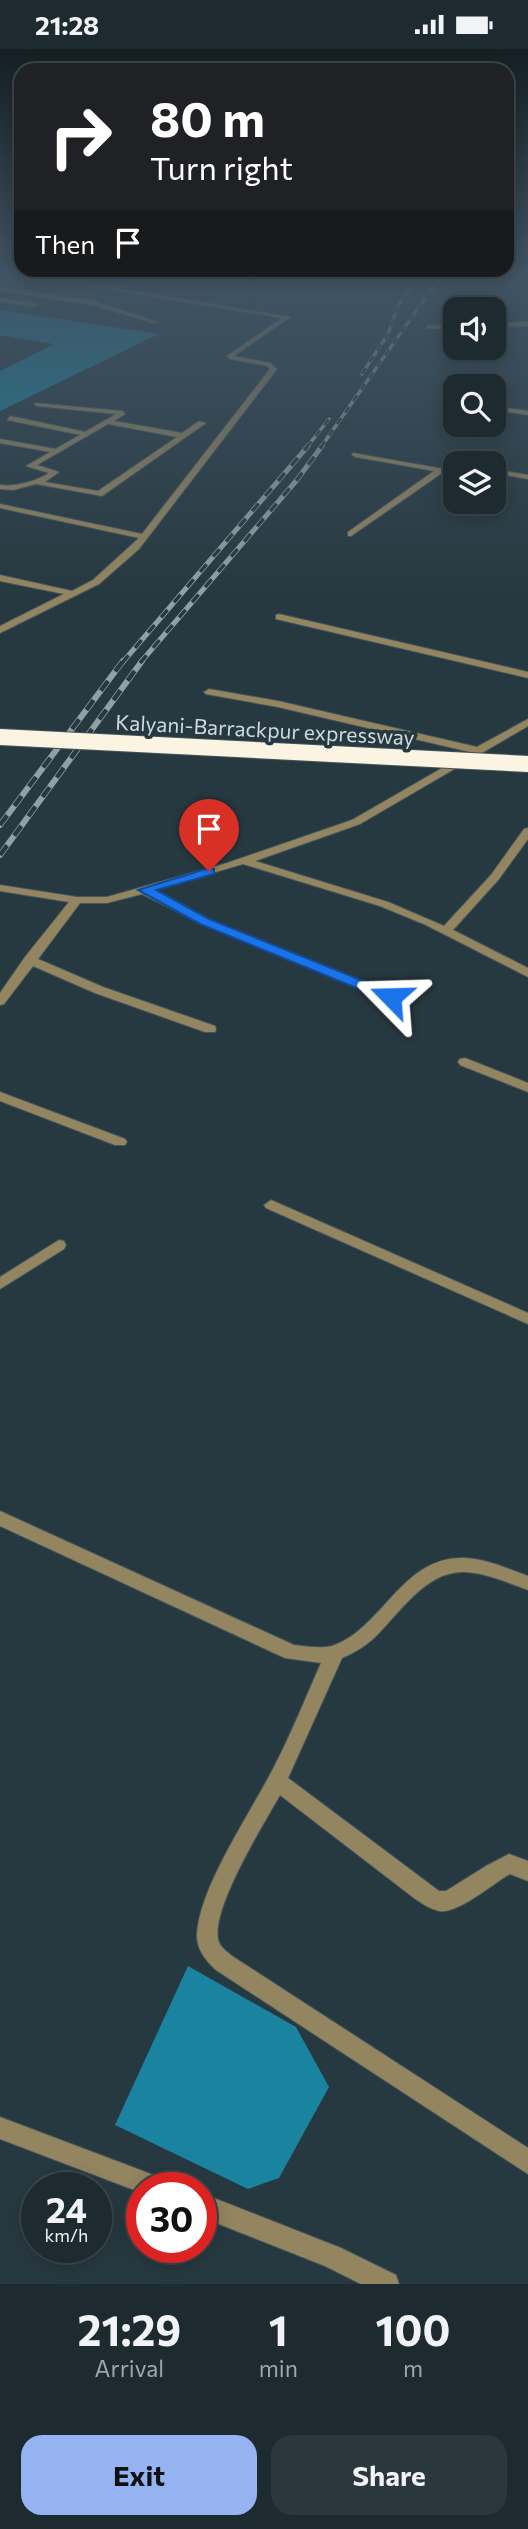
<!DOCTYPE html>
<style>
body{margin:0;font-family:Commissioner,sans-serif;background:#2a373c;color:#f1f3f6;height:100vh;display:flex;flex-direction:column;font-size:26px;white-space:nowrap}
*{box-sizing:border-box;margin:0}
p{font-size:23px;color:#a0a7ab}
.icon{flex:none;width:38px;height:38px;fill:none;stroke:currentColor;stroke-width:2;stroke-linecap:round;stroke-linejoin:round}
.map{position:relative;height:2235px;overflow:hidden}
.drawer{display:flex;flex-direction:column;background:#1d2b30;flex:1}
.drawer>*{flex:none}
.banner{position:absolute;left:14px;top:14px;width:500px;height:214px;border-radius:21px;box-shadow:0 4px 18px #0003,0 0 0 2px #3b474c;background:#202124;color:#fff;overflow:hidden}
.controls{position:absolute;left:443px;top:248px;display:grid;gap:14px}
.controls a{display:grid;place-items:center;width:63px;height:63px;border-radius:14px;background:#1d2b30;box-shadow:0 4px 18px #0003,0 0 0 2px #3b474c;font-size:35px}
.speed{position:absolute;left:21px;top:2123px;display:flex;gap:14px;font-size:35px;font-weight:700;text-align:center}
.speed>*{display:grid;place-content:center;width:91px;height:91px;border-radius:50%;background:#1d2b30;box-shadow:0 4px 18px #0003,0 0 0 2px #3b474c;line-height:1}
.speed small{font-size:18px;font-weight:400}
.speed .limit{border:10px solid #d22;background:#fff;color:#111}
.pin{position:absolute;display:grid;place-items:center;width:60px;height:60px;color:#fff;margin:-72px -30px;border-radius:50% 50% 50% 0;rotate:-45deg;box-shadow:0 0 7px #0007}
.pin .icon{rotate:45deg}
.me{position:absolute;width:77px;margin:-38px;rotate:292deg;stroke-linejoin:round;filter:drop-shadow(0 0 5px #0008)}
.turn{display:flex;align-items:center;gap:24px;height:147px;padding:0 21px;font-size:32px}
.turn .icon{width:91px;height:91px;stroke-width:2.5}
.turn b{display:block;font-size:49px;line-height:60px}
.then{display:flex;align-items:center;height:66px;padding:0 21px;background:#0003;gap:14px;font-size:26px}
.eta{display:flex;justify-content:space-evenly;align-items:center;height:119px;text-align:center}
.eta b{font-size:42px;font-weight:700;line-height:49px}
.primary-button{display:flex;gap:14px;margin-top:auto;padding:14px 21px}
.primary-button a{flex:1;height:80px;border-radius:21px;background:#95b2f1;color:#111;font-size:28px;font-weight:700;line-height:80px;text-align:center}
.primary-button a+a{background:#2a373c;color:#f1f3f6}
.status{display:flex;justify-content:space-between;align-items:center;height:49px;padding:0 35px;background:#1d2b30;direction:ltr}
.status svg{height:19px;fill:currentColor}
.map>svg:first-child{display:block}
.water{fill:#1a839f}
.lines{fill:none;stroke-linecap:round;stroke-linejoin:round}
.lane-casing{stroke:#45565c;stroke-width:2}
.street-casing{stroke:#45565c;stroke-width:2}
.lane{fill:#938560;fill-rule:evenodd}
.street{fill:#938560;fill-rule:evenodd}
.rail-far2-casing{stroke:#929fa4;stroke-width:3.5}
.rail-far1-casing{stroke:#929fa4;stroke-width:5}
.rail-casing{stroke:#929fa4;stroke-width:6}
.rail-far2{stroke:#273940;stroke-width:2.5;stroke-dasharray:7;stroke-linecap:butt}
.rail-far1{stroke:#273940;stroke-width:3.5;stroke-dasharray:10;stroke-linecap:butt}
.rail{stroke:#273940;stroke-width:4.5;stroke-dasharray:12;stroke-linecap:butt}
.highway-bridge-casing{stroke:#45565c;stroke-width:18;stroke-linecap:butt}
.highway-bridge{stroke:#fbf4e3;stroke-width:16}
.route{fill:#1a73e8;stroke:#114b97;stroke-width:2}
.labels{text-anchor:middle;dominant-baseline:central;stroke-width:7;stroke-linejoin:round;paint-order:stroke}
.far-street-label{font-size:21px;fill:#cfdade;stroke:#273940}
</style>
<div class="status"><b>21:28</b><svg viewBox="0 0 49 12"><path d="M0 12V9h3v3zM5 12V6h3v6zM10 12V3h3v9zM15 12V0h3v12zM26 1h20v11H26zM47 4h2v5h-2z"/></svg></div>
<div class="map">
<svg width="528" height="2235" viewBox="0 0 528 2235">
<rect width="100%" height="100%" fill="#273940"/>
<g class="water">
<polygon points="0,261 159,285 0,362 0,322 54,295 0,286"/>
<polygon points="188,1917 296,1978 329,2038 279,2129 248,2140 115,2076"/>
</g>
<g class="lines">
<g class="lane-casing">
<g id="lane">
<polygon points="494,357 528,362 528,366 494,361"/>
<polygon points="10,367 86,383 90,385 86,387 7,371"/>
<polygon points="0,390 56,400 60,402 56,404 0,394"/>
</g>
</g>
<g class="street-casing">
<g id="street">
<path d="M 32,228 C 59,228 85,238 111,238 C 124,238 135,228 149,228 L 121,240 L 291,268 L 234,307 L 271,314 L 277,320 L 139,500 L 99,535 L 0,584 L 0,577 L 64,545 L 0,532 L 0,526 L 72,542 L 93,531 L 139,489 L 0,459 L 0,455 L 142,485 L 270,320 L 267,317 L 230,310 L 227,307 L 282,269 Z"/>
<polygon points="0,238 94,252 157,273 152,274 93,256 0,242"/>
<polygon points="0,249 35,254 38,256 35,258 0,253"/>
<polygon points="528,273 528,277 494,278 494,274"/>
<polygon points="428,276 455,277 455,281 426,279"/>
<path d="M 34,354 L 123,362 L 125,365 L 114,372 L 182,384 L 199,372 L 206,374 L 102,447 L 36,435 L 13,441 L 0,440 L 0,436 C 15,438 37,432 49,424 L 26,417 L 116,365 L 36,357 ZM 108,375 L 177,388 L 98,442 L 45,433 L 59,423 L 37,416 Z"/>
<polygon points="353,404 455,422 455,426 442,424 351,487 348,487 348,483 434,422 356,408 352,406"/>
<polygon points="494,420 528,426 528,430 494,424"/>
<polygon points="279,565 528,623 528,629 276,570 276,566"/>
<polygon points="209,640 278,652 477,698 528,670 528,677 360,775 255,812 388,853 444,877 491,826 524,780 528,779 528,790 499,830 453,881 528,919 528,928 426,876 380,857 243,815 154,841 208,870 395,945 397,948 395,951 387,951 200,874 142,845 107,854 80,854 38,910 103,938 215,977 216,980 215,983 205,983 95,944 33,917 4,955 0,956 0,944 25,908 69,853 0,842 0,836 77,848 107,848 227,814 352,771 470,703 278,658 206,645 204,643"/>
<polygon points="465,1009 528,1034 528,1043 460,1016 458,1013 460,1010"/>
<polygon points="0,1043 125,1090 127,1093 125,1096 115,1096 0,1052"/>
<polygon points="271,1151 528,1264 528,1275 266,1159 264,1156"/>
<polygon points="59,1191 64,1192 66,1196 64,1200 0,1240 0,1228"/>
<path d="M 0,1462 L 294,1596 C 306,1597 320,1600 332,1597 C 383,1580 402,1506 465,1509 C 487,1510 508,1520 528,1527 L 528,1541 C 508,1534 487,1524 465,1523 C 426,1521 399,1565 374,1589 C 364,1598 354,1604 342,1609 L 288,1729 L 439,1842 L 446,1842 L 486,1817 L 509,1805 L 528,1812 L 528,1832 L 510,1825 C 493,1834 459,1865 439,1862 C 430,1860 421,1854 414,1849 L 280,1746 C 263,1776 212,1858 218,1890 C 219,1897 226,1902 232,1907 L 528,2099 L 528,2125 L 216,1921 C 206,1912 196,1900 197,1885 C 200,1836 252,1762 275,1716 C 292,1683 306,1648 321,1614 L 285,1609 L 0,1477 Z"/>
<polygon points="0,2068 164,2130 168,2138 142,2138 142,2144 0,2090"/>
<polygon points="201,2144 341,2199 396,2226 399,2235 361,2235 325,2217 201,2168"/>
</g>
</g>
<use href="#lane" class="lane"/>
<use href="#street" class="street"/>
<g class="rail-far2-casing">
<g id="rail-far2">
<polyline points="362,325 388,285 398,257 417,228"/>
<polyline points="307,398 329,370"/>
<polyline points="321,398 440,228"/>
</g>
</g>
<g class="rail-far1-casing">
<g id="rail-far1">
<polyline points="122,614 308,397"/>
<polyline points="140,614 296,432 322,397"/>
</g>
</g>
<g class="rail-casing">
<g id="rail">
<polyline points="0,776 123,612"/>
<polyline points="0,806 142,612"/>
</g>
</g>
<use href="#rail-far2" class="rail-far2"/>
<use href="#rail-far1" class="rail-far1"/>
<use href="#rail" class="rail"/>
<g class="highway-bridge-casing">
<polyline id="highway-bridge" points="0,688 528,715"/>
</g>
<use href="#highway-bridge" class="highway-bridge"/>
</g>
<linearGradient id="sky" x2="0" y2="1"><stop stop-color="#151f23"/><stop offset="0.42" stop-color="#415464"/><stop offset="1" stop-color="#415464" stop-opacity="0"/></linearGradient>
<rect width="528" height="541" fill="url(#sky)"/>
<polygon class="route" points="209,819 214,820 214,825 156,841 209,870 396,945 396,951 386,951 200,875 138,841"/>
<g class="labels">
<g class="far-street-label">
<text transform="translate(265 680) rotate(3)">Kalyani-Barrackpur expressway</text>
</g>
</g>
</svg>
<div class="controls">
<a><svg class="icon" aria-label="sound" viewBox="0 0 24 24"><path d="M4 9h4l5-4v14l-5-4H4zM17 9q2 3 0 6"/></svg></a>
<a><svg class="icon" aria-label="search" viewBox="0 0 24 24"><circle cx="10" cy="10" r="6"/><path d="M15 15l6 6"/></svg></a>
<a><svg class="icon" aria-label="layers" viewBox="0 0 24 24"><path d="M12 4l9 5-9 5-9-5zM3 14l9 5 9-5"/></svg></a>
</div>
<div class="speed"><div>24<small>km/h</small></div><div class="limit">30</div></div>
<div class="pin" style="left:209px;top:822px;background:#d93025"><svg class="icon" aria-label="arrive" viewBox="0 0 24 24"><path d="M6 21V4h12l-3 4 3 4H6"/></svg></div>
<svg class="me" style="left:391px;top:948px" viewBox="-20 -20 40 40"><path d="M0-17L14 15 0 8-14 15z" fill="#1a73e8" stroke="#fff" stroke-width="4"/></svg>
<div class="banner">
<div class="turn"><svg class="icon" aria-label="right" viewBox="0 0 24 24"><path d="M7 20v-9h11M14 6l5 5-5 5"/></svg><div><b>80 m</b>Turn right</div></div>
<div class="then">Then<svg class="icon" aria-label="arrive" viewBox="0 0 24 24"><path d="M6 21V4h12l-3 4 3 4H6"/></svg></div>
</div>
</div>
<section class="drawer">
<div class="eta">
<div><b>21:29</b><p>Arrival</p></div>
<div><b>1</b><p>min</p></div>
<div><b>100</b><p>m</p></div>
</div>
<div class="primary-button"><a>Exit</a><a>Share</a></div>
</section>
